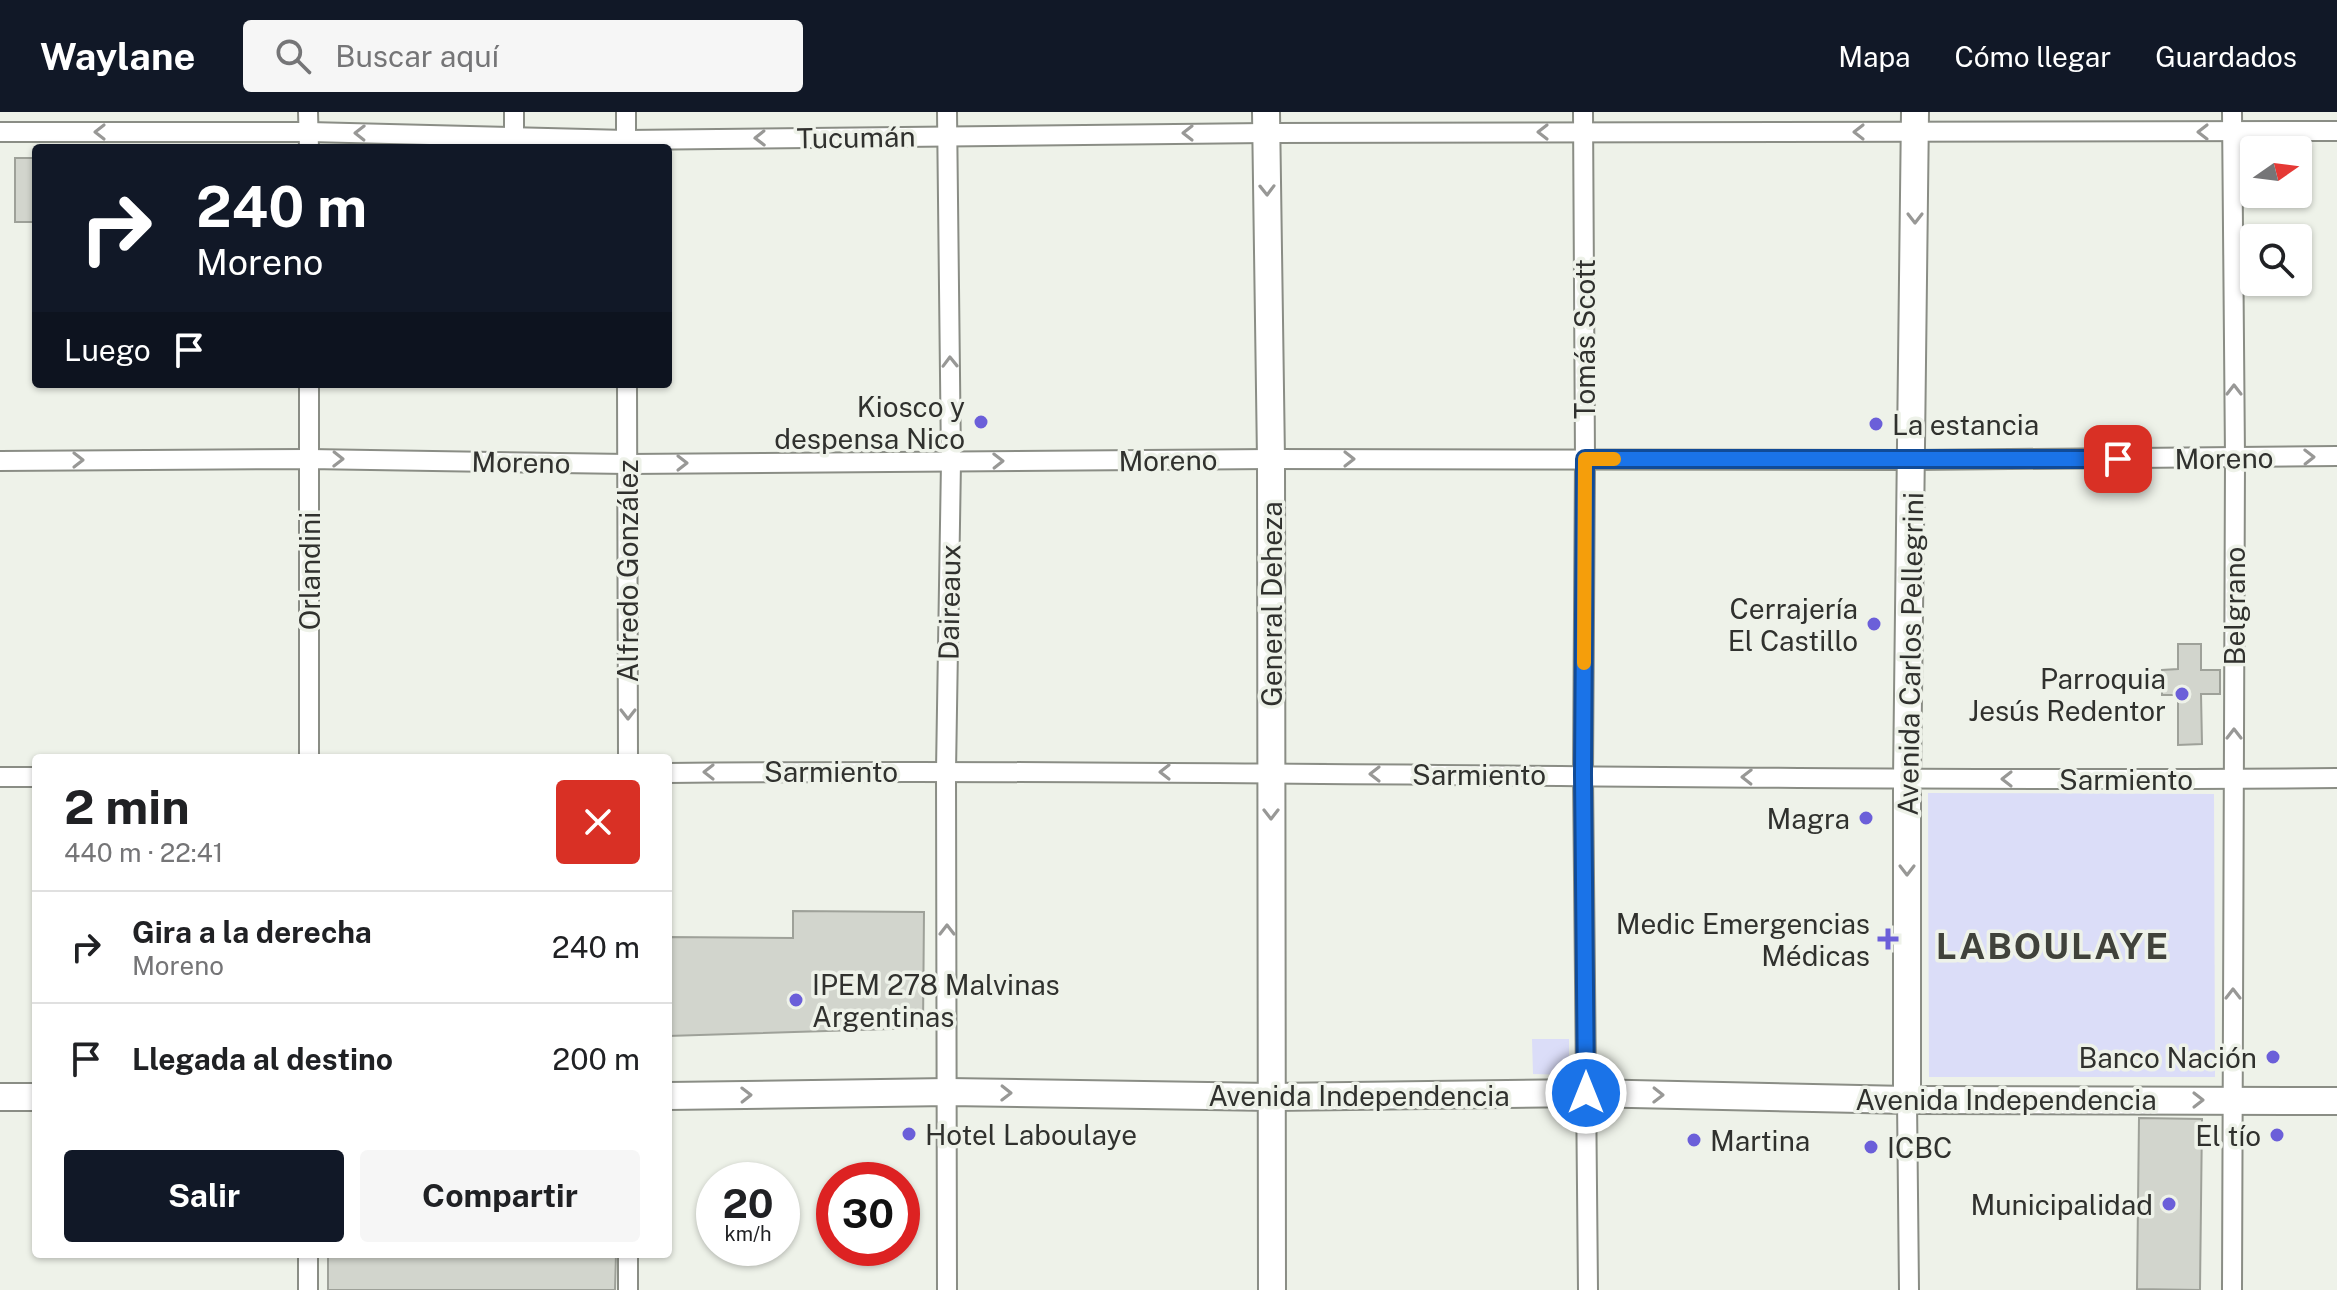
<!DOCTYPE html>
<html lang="es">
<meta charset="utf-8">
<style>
body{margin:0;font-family:"Public Sans",sans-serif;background:#f6f6f6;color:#202124;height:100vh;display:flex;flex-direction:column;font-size:30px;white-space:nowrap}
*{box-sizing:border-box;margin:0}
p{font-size:26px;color:#757577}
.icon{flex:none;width:44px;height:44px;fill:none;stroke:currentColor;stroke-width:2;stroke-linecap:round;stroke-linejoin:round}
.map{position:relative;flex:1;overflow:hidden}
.side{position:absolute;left:32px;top:642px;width:640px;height:504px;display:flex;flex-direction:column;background:#fff;border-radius:8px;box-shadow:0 2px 6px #0004}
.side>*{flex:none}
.top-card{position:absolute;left:32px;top:32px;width:640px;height:244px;border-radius:8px;box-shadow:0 2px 6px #0004;background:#111827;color:#fff;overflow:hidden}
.needle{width:52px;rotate:76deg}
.controls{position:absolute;left:2240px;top:24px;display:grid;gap:16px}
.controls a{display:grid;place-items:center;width:72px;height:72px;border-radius:8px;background:#fff;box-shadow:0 2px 6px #0004;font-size:40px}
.speed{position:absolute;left:696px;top:1050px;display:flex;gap:16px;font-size:40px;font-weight:700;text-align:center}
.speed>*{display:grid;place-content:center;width:104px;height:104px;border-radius:50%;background:#fff;box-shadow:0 2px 6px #0004;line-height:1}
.speed small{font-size:20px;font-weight:400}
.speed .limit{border:12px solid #d22;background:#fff;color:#111}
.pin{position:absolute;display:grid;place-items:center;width:68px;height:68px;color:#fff;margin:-34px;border-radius:16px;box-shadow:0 4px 12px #0006}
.me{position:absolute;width:88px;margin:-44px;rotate:0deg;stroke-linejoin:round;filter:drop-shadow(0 0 6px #0008)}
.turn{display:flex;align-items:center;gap:28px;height:168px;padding:0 32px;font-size:36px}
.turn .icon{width:104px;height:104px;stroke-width:2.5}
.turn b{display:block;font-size:56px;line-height:68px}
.then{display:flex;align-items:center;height:76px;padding:0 32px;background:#0003;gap:16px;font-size:30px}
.round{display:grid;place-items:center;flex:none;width:84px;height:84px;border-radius:8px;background:#f6f6f6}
.overview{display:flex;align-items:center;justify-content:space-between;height:136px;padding:0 32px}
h1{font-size:48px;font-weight:700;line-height:60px}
.cta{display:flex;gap:16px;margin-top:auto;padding:16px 32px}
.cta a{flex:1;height:92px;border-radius:8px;background:#111827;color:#fff;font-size:32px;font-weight:700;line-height:92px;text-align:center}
.cta a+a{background:#f6f6f6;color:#202124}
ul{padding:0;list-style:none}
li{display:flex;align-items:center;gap:24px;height:112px;padding:0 32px;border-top:2px solid #e0e0e0}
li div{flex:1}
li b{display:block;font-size:30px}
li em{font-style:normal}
header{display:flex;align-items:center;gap:48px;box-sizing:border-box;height:112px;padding:0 40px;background:#111827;color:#fff}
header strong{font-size:38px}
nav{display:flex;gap:44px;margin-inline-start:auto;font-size:28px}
.search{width:560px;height:72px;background:#f6f6f6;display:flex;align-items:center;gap:20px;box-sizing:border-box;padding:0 28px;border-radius:8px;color:#757577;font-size:30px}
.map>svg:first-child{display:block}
.green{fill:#dbddf8}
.building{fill:#d2d5cd;stroke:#9ea199;stroke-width:2}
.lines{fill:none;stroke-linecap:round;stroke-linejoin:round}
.street-casing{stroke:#8a8d85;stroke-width:22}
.secondary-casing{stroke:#8a8d85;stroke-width:30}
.street{stroke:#fff;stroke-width:18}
.secondary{stroke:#fff;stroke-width:26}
.oneway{stroke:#989896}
.route-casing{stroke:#114b97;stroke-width:20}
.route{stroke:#1a73e8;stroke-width:14}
.slow{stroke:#f59e0b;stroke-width:14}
.poi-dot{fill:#6b5fd9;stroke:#eef2e9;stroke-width:3}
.labels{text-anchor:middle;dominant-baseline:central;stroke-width:7;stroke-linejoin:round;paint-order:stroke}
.street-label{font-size:28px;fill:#30312e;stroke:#eef2e9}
.poi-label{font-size:28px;fill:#30312e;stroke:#eef2e9;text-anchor:end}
.district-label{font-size:36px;font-weight:bold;letter-spacing:2px;fill:#40423b;stroke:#eef2e9}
</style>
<header>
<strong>Waylane</strong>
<div class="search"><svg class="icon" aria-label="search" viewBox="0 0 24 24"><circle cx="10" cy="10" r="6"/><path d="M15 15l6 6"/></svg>Buscar aquí</div>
<nav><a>Mapa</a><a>Cómo llegar</a><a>Guardados</a></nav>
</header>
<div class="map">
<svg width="2337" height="1178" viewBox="0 0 2337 1178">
<rect width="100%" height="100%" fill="#eef2e9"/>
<g class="green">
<polygon points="1928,681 2214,682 2215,965 1929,965"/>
<polygon points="1532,927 1569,927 1569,963 1533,962"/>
</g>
<g class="building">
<rect x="15" y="46" width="21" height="64"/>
<polygon points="2178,532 2201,532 2201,558 2220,558 2220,582 2201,582 2202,632 2178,633 2178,583 2162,583 2162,558 2178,557"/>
<polygon points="793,799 924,800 923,916 668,924 668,825 793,826"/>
<polygon points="2139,1006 2202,1007 2200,1178 2137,1177"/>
<polygon points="328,1142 616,1142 615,1178 328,1178"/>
</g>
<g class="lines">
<g class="street-casing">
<g id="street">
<polyline points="308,0 309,36"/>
<polyline points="626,0 626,36"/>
<polyline points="947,0 951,350 946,659 947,1178"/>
<polyline points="1583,0 1585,347 1583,663 1588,1178"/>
<polyline points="2232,0 2235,346 2232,1178"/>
<polyline points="0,20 309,20 626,28 1266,21 2337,19"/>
<polyline points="514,25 514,0"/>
<polyline points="309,272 309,646"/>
<polyline points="627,272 628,646"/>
<polyline points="0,349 309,347 627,352 1271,347 1913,348 2337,344"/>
<path d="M 668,661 C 1224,656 1781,671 2337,666"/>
<polyline points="0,665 36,665"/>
<polyline points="1907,988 1909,1178"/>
<polyline points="308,1178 308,1142"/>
<polyline points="628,1178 628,1142"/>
</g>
</g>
<g class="secondary-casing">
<g id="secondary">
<polyline points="1266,0 1271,347 1272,1178"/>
<polyline points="668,984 948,980 1272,985 1586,981 1907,988 2337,989"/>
<polyline points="0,985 36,985"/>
<polyline points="1907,988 1907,667 1915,0"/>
</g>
</g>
<use href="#street" class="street"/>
<use href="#secondary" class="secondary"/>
</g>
<defs><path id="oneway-chevron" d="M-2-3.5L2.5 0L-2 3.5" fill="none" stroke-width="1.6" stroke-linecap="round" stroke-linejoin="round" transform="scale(2)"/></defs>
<g class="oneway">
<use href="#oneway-chevron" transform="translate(100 20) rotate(180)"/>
<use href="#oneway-chevron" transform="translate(1543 20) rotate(180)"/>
<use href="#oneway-chevron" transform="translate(1859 20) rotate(-180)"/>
<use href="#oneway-chevron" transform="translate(2203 20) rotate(-180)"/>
<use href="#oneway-chevron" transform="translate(360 21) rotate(-179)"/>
<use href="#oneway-chevron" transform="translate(1188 21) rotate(180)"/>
<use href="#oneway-chevron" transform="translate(760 26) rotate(179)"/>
<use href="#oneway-chevron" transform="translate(1267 78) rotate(89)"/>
<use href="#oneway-chevron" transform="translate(1915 106) rotate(90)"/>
<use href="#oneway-chevron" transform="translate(950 250) rotate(-91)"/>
<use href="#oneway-chevron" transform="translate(2234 278) rotate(-90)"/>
<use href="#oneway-chevron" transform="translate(2309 345) rotate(-1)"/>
<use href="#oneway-chevron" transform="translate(338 347) rotate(1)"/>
<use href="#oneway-chevron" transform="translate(1349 347)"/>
<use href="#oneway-chevron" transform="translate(78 348)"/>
<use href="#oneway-chevron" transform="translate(998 349) rotate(-1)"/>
<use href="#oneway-chevron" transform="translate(682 351)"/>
<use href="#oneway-chevron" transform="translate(628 602) rotate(90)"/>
<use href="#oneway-chevron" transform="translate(2234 622) rotate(-90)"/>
<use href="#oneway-chevron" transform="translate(709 660) rotate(180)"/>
<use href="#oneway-chevron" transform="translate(1165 660) rotate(-180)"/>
<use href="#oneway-chevron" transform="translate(1375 662) rotate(-180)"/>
<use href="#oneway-chevron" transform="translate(1747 665) rotate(-179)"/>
<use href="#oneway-chevron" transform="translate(2007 667) rotate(180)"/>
<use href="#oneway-chevron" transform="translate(1271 702) rotate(90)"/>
<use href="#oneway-chevron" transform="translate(1907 758) rotate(90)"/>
<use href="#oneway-chevron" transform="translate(947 818) rotate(-90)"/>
<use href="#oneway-chevron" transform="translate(2233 882) rotate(-90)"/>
<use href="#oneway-chevron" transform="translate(1006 981) rotate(1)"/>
<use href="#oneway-chevron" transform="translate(746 983) rotate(-1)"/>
<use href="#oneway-chevron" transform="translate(1658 983) rotate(1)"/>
<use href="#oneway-chevron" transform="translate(2198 988)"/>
</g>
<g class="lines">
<g class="route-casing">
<polyline id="route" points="1586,981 1583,663 1585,347 2118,347"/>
</g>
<use href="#route" class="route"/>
<polyline class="slow" points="1584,551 1585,347 1614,347"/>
</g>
<g class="poi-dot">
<circle cx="981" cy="310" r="8"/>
<circle cx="1876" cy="312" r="8"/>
<circle cx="1874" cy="512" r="8"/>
<circle cx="2182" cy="582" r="8"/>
<circle cx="1866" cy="706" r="8"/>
<path d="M1884 815h8v8h8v8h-8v8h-8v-8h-8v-8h8z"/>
<circle cx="796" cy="888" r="8"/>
<circle cx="2273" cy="945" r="8"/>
<circle cx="909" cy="1022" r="8"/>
<circle cx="2277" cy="1023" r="8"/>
<circle cx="1694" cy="1028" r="8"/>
<circle cx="1871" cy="1035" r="8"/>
<circle cx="2169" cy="1092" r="8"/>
</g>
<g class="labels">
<g class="street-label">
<text transform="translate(856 25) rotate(-1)">Tucumán</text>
<text transform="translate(1584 227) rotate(-90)">Tomás Scott</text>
<text transform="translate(2224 346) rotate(-1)">Moreno</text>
<text transform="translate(1168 348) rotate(-1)">Moreno</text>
<text transform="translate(521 350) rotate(1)">Moreno</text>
<text transform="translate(309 459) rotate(-90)">Orlandini</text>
<text transform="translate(627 459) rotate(-90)">Alfredo González</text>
<text transform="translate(949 490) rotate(-89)">Daireaux</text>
<text transform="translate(1271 492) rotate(-90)">General Deheza</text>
<text transform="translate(2234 494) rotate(-90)">Belgrano</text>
<text transform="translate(1910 542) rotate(-89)">Avenida Carlos Pellegrini</text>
<text x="831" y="659">Sarmiento</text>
<text x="1479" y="662">Sarmiento</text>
<text x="2126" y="667">Sarmiento</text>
<text x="1359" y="983">Avenida Independencia</text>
<text x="2006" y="987">Avenida Independencia</text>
</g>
<g class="poi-label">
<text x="965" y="294">Kiosco y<tspan x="965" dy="32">despensa Nico</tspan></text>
<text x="1892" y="312" text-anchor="start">La estancia</text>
<text x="1858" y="496">Cerrajería<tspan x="1858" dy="32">El Castillo</tspan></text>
<text x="2166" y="566">Parroquia<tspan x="2166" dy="32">Jesús Redentor</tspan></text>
<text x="1850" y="706">Magra</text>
<text x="1870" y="811">Medic Emergencias<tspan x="1870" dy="32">Médicas</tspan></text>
<text x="812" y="872" text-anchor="start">IPEM 278 Malvinas<tspan x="812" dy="32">Argentinas</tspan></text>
<text x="2257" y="945">Banco Nación</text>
<text x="925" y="1022" text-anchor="start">Hotel Laboulaye</text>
<text x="2261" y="1023">El tío</text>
<text x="1710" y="1028" text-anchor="start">Martina</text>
<text x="1887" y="1035" text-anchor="start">ICBC</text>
<text x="2153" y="1092">Municipalidad</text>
</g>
<g class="district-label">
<text x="2053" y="834">LABOULAYE</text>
</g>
</g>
</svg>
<div class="controls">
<a><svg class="needle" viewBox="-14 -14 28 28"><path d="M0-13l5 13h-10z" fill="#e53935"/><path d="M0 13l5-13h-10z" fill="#757577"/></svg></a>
<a><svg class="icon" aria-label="search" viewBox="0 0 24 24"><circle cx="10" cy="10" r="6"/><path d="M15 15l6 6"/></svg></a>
</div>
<div class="speed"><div>20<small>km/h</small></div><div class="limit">30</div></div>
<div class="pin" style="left:2118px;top:347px;background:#d93025"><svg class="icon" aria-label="arrive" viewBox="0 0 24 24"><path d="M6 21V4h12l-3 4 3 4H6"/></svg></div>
<svg class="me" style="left:1586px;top:981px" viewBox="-20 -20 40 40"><circle r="17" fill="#1a73e8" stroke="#fff" stroke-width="3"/><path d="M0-11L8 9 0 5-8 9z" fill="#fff"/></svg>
<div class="top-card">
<div class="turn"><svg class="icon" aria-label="right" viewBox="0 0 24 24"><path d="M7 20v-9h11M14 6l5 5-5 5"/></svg><div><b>240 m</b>Moreno</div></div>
<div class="then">Luego<svg class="icon" aria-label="arrive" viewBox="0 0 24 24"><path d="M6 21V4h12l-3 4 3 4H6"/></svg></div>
</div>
<section class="side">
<div class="overview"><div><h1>2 min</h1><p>440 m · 22:41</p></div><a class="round" style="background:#d93025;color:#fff"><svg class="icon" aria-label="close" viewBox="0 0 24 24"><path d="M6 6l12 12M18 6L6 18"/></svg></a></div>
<ul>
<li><svg class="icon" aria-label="right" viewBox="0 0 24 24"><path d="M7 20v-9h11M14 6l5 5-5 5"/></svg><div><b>Gira a la derecha</b><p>Moreno</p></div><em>240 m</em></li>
<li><svg class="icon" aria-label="arrive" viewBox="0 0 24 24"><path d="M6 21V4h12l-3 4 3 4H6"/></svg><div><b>Llegada al destino</b></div><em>200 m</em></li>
</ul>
<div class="cta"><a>Salir</a><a>Compartir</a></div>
</section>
</div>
